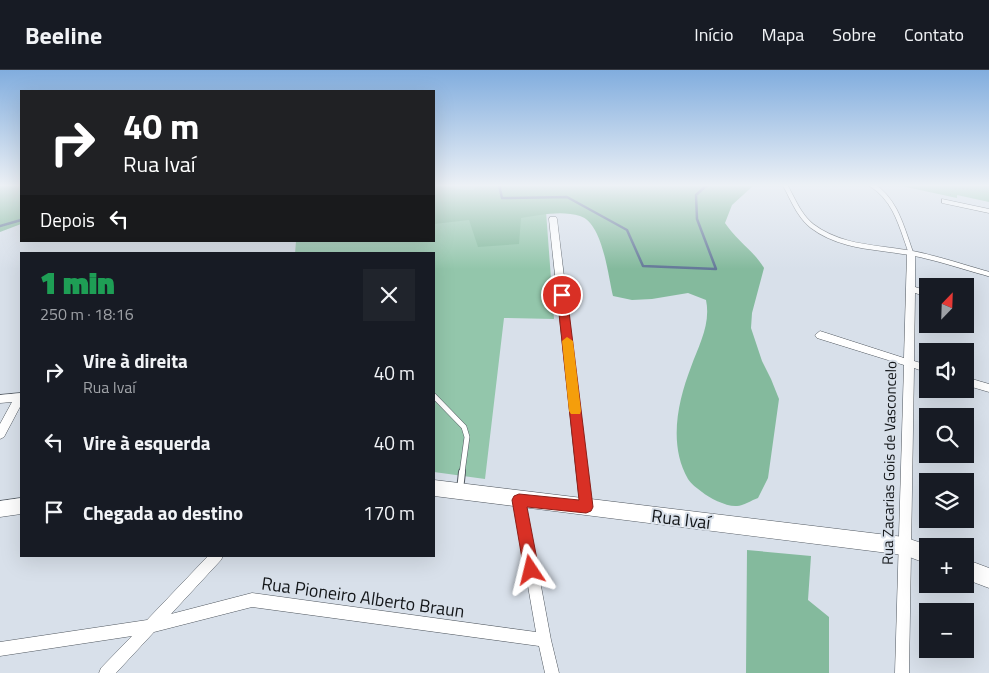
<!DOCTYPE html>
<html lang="pt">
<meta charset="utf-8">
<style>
body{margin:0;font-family:"Titillium Web",sans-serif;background:#20242c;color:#f1f3f6;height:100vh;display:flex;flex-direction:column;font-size:19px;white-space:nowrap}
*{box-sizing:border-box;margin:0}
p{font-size:16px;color:#9ea1a6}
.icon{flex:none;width:28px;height:28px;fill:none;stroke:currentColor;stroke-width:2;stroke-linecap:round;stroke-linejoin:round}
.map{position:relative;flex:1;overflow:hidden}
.details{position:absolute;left:20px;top:182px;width:415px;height:305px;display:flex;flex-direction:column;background:#171b24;border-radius:0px;box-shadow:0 5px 20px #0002}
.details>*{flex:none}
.guide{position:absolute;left:20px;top:20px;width:415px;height:152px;border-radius:0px;box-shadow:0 5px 20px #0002;background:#202124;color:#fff;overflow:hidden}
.needle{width:32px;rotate:23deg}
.buttons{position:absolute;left:919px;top:208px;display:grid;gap:10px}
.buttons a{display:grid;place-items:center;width:55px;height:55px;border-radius:0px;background:#171b24;box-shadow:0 5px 20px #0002;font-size:25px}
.pin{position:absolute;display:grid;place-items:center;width:42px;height:42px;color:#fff;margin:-21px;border:2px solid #fff;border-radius:50%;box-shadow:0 1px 5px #0007}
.me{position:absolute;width:55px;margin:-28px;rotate:350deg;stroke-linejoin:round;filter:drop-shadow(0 0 4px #0008)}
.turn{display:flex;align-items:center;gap:18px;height:105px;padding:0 20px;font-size:22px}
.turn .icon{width:65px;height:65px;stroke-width:2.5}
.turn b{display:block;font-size:35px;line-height:42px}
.then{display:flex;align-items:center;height:48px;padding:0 20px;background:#0003;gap:10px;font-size:19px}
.round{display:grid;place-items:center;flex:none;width:52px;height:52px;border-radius:0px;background:#20242c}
.overview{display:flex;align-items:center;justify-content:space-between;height:85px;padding:0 20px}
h1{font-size:30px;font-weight:800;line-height:38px;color:#1e9e55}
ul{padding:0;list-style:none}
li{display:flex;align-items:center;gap:15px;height:70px;padding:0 20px}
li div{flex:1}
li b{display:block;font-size:19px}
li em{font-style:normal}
header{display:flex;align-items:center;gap:30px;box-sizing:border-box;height:70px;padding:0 25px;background:#171b24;border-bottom:1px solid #363941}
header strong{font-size:24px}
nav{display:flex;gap:28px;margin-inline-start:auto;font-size:18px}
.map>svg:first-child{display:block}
.green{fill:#93c6ab}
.forest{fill:#84ba9d}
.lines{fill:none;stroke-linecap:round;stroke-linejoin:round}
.stream{stroke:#647898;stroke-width:2.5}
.lane-far2-casing{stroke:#515860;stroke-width:5.5}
.lane-far1-casing{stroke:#515860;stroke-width:6}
.lane-casing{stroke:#515860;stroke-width:8}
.street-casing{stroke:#515860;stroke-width:1}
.secondary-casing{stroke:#515860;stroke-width:1}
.path{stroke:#9aa1a9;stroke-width:1;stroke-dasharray:1 3;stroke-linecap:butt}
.lane-far2{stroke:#fff;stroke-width:4.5}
.lane-far1{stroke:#fff;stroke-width:5}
.lane{stroke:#fff;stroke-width:6}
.street{fill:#fff;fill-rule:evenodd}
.secondary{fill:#fff;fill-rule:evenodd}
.route{fill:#d93025;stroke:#8d1f18}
.slow{fill:#f59e0b}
.labels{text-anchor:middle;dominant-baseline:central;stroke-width:4;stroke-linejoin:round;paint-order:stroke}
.street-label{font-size:15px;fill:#131619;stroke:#d8e0ea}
.near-street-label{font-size:18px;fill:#131619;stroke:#d8e0ea}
</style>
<header>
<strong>Beeline</strong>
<nav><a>Início</a><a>Mapa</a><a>Sobre</a><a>Contato</a></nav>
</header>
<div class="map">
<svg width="989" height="603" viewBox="0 0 989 603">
<rect width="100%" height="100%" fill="#d8e0ea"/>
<g class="green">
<polygon points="434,115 499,115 545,128 554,249 504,248 485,409 434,402 434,184 295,184 296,171 434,171"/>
<polygon points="897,115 989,115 989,132 957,125 957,128"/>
</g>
<g class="forest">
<polygon points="0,115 21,115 21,154 0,162"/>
<path d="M 434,115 C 449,115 458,121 473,120 L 478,115 L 754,115 L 732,135 L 725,153 C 737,171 754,181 764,198 L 752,243 L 751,258 L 762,291 L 771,309 L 779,329 L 768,408 L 758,428 C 752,430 743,436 737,436 C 727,437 709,428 702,422 C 697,418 691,414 688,409 C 668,374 678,331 691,297 C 699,275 711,254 706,230 L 688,223 L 652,229 L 632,230 L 613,226 C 608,206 603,153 580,146 C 562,140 539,145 521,148 L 519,174 L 478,177 L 469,150 L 434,154 Z"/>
<polygon points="747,480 811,486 808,530 829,547 829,603 746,603"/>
</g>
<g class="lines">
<g class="stream">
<polyline points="499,115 502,128 567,127 627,160 643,196 716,199 697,149 696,125 707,115"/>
<polyline points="0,156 21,150"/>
</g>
<g class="lane-far2-casing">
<g id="lane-far2">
<path d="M 785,115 C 793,129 799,146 812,156 C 841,178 878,177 911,183 C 938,188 963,197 989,204"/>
<path d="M 872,115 C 896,130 902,158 911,183"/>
</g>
</g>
<g class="lane-far1-casing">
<polyline id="lane-far1" points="434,326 464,357 467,367 462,403"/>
</g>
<g class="lane-casing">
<polyline id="lane" points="460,420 462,402"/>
</g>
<g class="street-casing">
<g id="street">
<polygon points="942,129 989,139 989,143 942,133"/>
<polygon points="550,147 556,147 557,149 592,437 590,441 586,443 582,441 580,437 549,149"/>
<polygon points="911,180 915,183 915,217 928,221 928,227 915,223 914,291 928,295 928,303 914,298 909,603 895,603 904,295 817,268 815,265 820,261 904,288 907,183"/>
<polygon points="965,307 989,314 989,322 965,315"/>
<polygon points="21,323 21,335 4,367 0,369 0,354 12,332 0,333 0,325"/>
<polygon points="519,424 523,426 525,430 551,570 559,603 545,603 539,576 252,537 154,562 116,603 99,603 101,598 132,566 0,586 0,572 147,550 208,486 223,486 221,490 171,544 252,523 536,562 513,430 515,426"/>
</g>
</g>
<g class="secondary-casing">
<g id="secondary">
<polygon points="434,410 904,467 930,476 928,476 928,494 904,485 434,426"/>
<polygon points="21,428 21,444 0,447 0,431"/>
<polygon points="965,489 989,498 989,518 965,509"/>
</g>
</g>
<polyline class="path" points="950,125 954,119 958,118 989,122"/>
<use href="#lane-far2" class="lane-far2"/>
<use href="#lane-far1" class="lane-far1"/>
<use href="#lane" class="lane"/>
<use href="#street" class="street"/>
<use href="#secondary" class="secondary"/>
</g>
<linearGradient id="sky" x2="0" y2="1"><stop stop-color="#81adde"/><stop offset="0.58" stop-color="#edf1f6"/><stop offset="1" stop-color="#edf1f6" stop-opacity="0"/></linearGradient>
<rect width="989" height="199" fill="url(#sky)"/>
<polygon class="route" points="562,222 567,225 593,437 591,441 586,443 527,437 539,500 537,505 531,508 526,505 524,500 512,430 514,426 519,424 579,430 557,225"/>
<polygon class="slow" points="567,267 573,271 581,341 580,344 571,344 569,341 562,271"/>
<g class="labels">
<g class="street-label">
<text transform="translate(889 393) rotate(-89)">Rua Zacarias Gois de Vasconcelo</text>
</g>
<g class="near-street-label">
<text transform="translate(681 449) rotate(7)">Rua Ivaí</text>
<text transform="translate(363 527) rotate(8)">Rua Pioneiro Alberto Braun</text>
</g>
</g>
</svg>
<div class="buttons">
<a><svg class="needle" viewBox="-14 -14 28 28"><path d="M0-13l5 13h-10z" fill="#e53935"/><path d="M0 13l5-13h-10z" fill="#9ea1a6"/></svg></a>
<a><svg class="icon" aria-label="sound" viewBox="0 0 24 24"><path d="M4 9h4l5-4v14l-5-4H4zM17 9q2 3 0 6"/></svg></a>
<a><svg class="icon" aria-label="search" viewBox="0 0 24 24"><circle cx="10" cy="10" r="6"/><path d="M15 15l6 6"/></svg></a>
<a><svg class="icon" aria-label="layers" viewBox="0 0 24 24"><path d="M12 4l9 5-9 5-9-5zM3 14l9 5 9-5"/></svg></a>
<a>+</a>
<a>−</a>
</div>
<div class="pin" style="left:562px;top:225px;background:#d93025"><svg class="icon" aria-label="arrive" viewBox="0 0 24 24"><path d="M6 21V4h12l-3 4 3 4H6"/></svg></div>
<svg class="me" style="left:531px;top:500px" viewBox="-20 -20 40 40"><path d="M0-17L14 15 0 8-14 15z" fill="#d93025" stroke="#fff" stroke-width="4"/></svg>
<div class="guide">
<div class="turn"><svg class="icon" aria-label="right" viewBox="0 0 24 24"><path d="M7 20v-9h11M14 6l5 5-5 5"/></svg><div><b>40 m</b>Rua Ivaí</div></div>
<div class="then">Depois<svg class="icon" aria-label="left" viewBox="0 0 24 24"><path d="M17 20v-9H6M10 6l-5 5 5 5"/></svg></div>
</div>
<section class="details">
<div class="overview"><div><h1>1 min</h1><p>250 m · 18:16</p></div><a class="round"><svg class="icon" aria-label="close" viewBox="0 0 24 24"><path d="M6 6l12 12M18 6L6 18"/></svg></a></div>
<ul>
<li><svg class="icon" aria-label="right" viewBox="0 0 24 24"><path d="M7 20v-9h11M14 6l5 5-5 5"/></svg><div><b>Vire à direita</b><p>Rua Ivaí</p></div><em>40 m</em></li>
<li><svg class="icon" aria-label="left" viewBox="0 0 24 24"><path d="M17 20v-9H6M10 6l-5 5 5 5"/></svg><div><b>Vire à esquerda</b></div><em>40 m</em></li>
<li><svg class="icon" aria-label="arrive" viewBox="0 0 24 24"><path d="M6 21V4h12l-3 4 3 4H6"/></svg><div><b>Chegada ao destino</b></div><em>170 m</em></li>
</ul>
</section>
</div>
